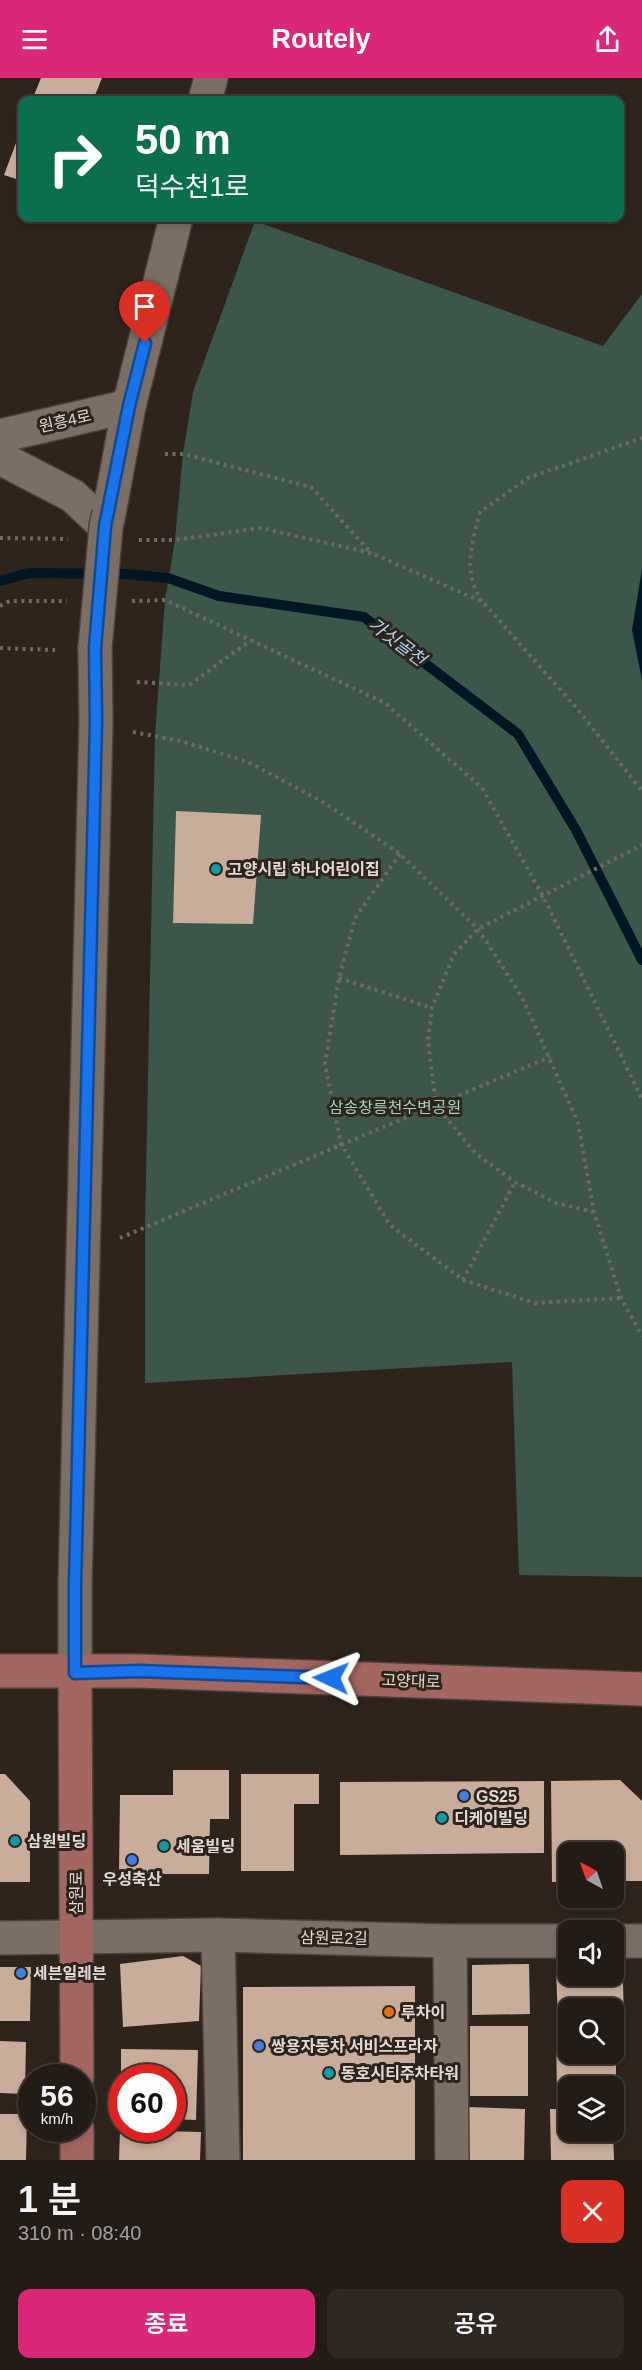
<!DOCTYPE html>
<html lang="ko">
<meta charset="utf-8">
<style>
body{margin:0;font-family:Arial,"Noto Sans KR",sans-serif;background:#2f2822;color:#f1f3f6;height:100vh;display:flex;flex-direction:column;font-size:22px;white-space:nowrap}
*{box-sizing:border-box;margin:0}
p{font-size:20px;color:#a3a1a0}
.icon{flex:none;width:33px;height:33px;fill:none;stroke:currentColor;stroke-width:2;stroke-linecap:round;stroke-linejoin:round}
.map{position:relative;height:2082px;overflow:hidden}
.panel{display:flex;flex-direction:column;background:#231b15;flex:1}
.panel>*{flex:none}
.banner{position:absolute;left:18px;top:18px;width:606px;height:126px;border-radius:12px;box-shadow:0 3px 9px #0003,0 0 0 2px #403934;background:#0b6e4f;color:#fff;overflow:hidden}
.needle{width:39px;rotate:320deg}
.buttons{position:absolute;left:558px;top:1764px;display:grid;gap:12px}
.buttons a{display:grid;place-items:center;width:66px;height:66px;border-radius:12px;background:#231b15;box-shadow:0 3px 9px #0003,0 0 0 2px #403934;font-size:30px}
.speed{position:absolute;left:18px;top:1986px;display:flex;gap:12px;font-size:30px;font-weight:700;text-align:center}
.speed>*{display:grid;place-content:center;width:78px;height:78px;border-radius:50%;background:#231b15;box-shadow:0 3px 9px #0003,0 0 0 2px #403934;line-height:1}
.speed small{font-size:15px;font-weight:400}
.speed .limit{border:9px solid #d22;background:#fff;color:#111}
.pin{position:absolute;display:grid;place-items:center;width:51px;height:51px;color:#fff;margin:-62px -26px;border-radius:50% 50% 50% 0;rotate:-45deg;box-shadow:0 0 6px #0007}
.pin .icon{rotate:45deg}
.me{position:absolute;width:66px;margin:-33px;rotate:272deg;stroke-linejoin:round;filter:drop-shadow(0 0 4px #0008)}
.turn{display:flex;align-items:center;gap:21px;height:126px;padding:0 18px;font-size:27px}
.turn .icon{width:78px;height:78px;stroke-width:2.5}
.turn b{display:block;font-size:42px;line-height:51px}
.round{display:grid;place-items:center;flex:none;width:63px;height:63px;border-radius:12px;background:#2f2822}
.headline{display:flex;align-items:center;justify-content:space-between;height:102px;padding:0 18px}
h1{font-size:36px;font-weight:600;line-height:45px}
.cta{display:flex;gap:12px;margin-top:auto;padding:12px 18px}
.cta a{flex:1;height:69px;border-radius:12px;background:#db2777;color:#fff;font-size:24px;font-weight:600;line-height:69px;text-align:center}
.cta a+a{background:#2f2822;color:#f1f3f6}
header{display:flex;justify-content:space-between;align-items:center;height:78px;padding:0 18px;background:#db2777;color:#fff;font-size:27px;font-weight:600}
.map>svg:first-child{display:block}
.green{fill:#3c574a}
.water{fill:#011624}
.lines{fill:none;stroke-linecap:round;stroke-linejoin:round}
.stream{stroke:#011624;stroke-width:10}
.building{fill:#c8ad9a}
.minor-casing{stroke:#4b423c;stroke-width:36}
.major-casing{stroke:#4b423c;stroke-width:36}
.path{stroke:#716861;stroke-width:4;stroke-dasharray:3 4.5;stroke-linecap:butt}
.minor{stroke:#7b6e65;stroke-width:33}
.major{stroke:#a36661;stroke-width:33}
.minor-bridge-casing{stroke:#4b423c;stroke-width:36;stroke-linecap:butt}
.minor-bridge{stroke:#7b6e65;stroke-width:33}
.route-casing{stroke:#114b97;stroke-width:15}
.route{stroke:#1a73e8;stroke-width:10}
.culture-dot{fill:#0f9aa8;stroke:#2f241c;stroke-width:2}
.shop-dot{fill:#3f7fe0;stroke:#2f241c;stroke-width:2}
.food-dot{fill:#e8710a;stroke:#2f241c;stroke-width:2}
.labels{text-anchor:middle;dominant-baseline:central;stroke-width:6;stroke-linejoin:round;paint-order:stroke}
.street-label{font-size:16px;fill:#e0d9d3;stroke:#2f241c}
.poi-label{font-size:16px;font-weight:bold;fill:#e0d9d3;stroke:#2f241c;text-anchor:start}
.park-label{font-size:16px;fill:#9cd5b8;stroke:#2f241c}
.water-label{font-size:18px;font-style:italic;fill:#a0d2f4;stroke:#2f241c}
</style>
<header><svg class="icon" aria-label="menu" viewBox="0 0 24 24"><path d="M4 6h16M4 12h16M4 18h16"/></svg>Routely<svg class="icon" aria-label="share" viewBox="0 0 24 24"><path d="M12 15V3M7 8l5-5 5 5M5 13v7h14v-7"/></svg></header>
<div class="map">
<svg width="642" height="2082" viewBox="0 0 642 2082">
<rect width="100%" height="100%" fill="#2f241c"/>
<polygon class="green" points="255,143 603,268 642,216 642,1499 519,1497 512,1284 145,1305 145,1148 155,657 165,522 175,462 183,376 193,314"/>
<polygon class="water" points="642,491 642,602 632,552"/>
<g class="lines">
<polyline class="stream" points="0,503 29,495 125,496 168,500 219,518 364,539 518,656 576,752 642,882"/>
</g>
<g class="building">
<polygon points="41,0 102,0 93,22 32,22"/>
<polygon points="22,49 22,103 4,97"/>
<polygon points="176,733 261,737 253,846 173,845"/>
<polygon points="173,1692 229,1692 229,1741 210,1741 209,1796 119,1796 120,1717 173,1717"/>
<polygon points="0,1696 5,1696 30,1723 30,1804 0,1804"/>
<polygon points="241,1696 319,1696 319,1726 294,1726 294,1793 241,1793"/>
<polygon points="620,1702 642,1723 642,1803 614,1803 614,1774 568,1774 568,1804 552,1804 551,1703"/>
<polygon points="544,1703 544,1775 340,1777 340,1704"/>
<polygon points="183,1878 201,1888 199,1943 123,1949 120,1886"/>
<polygon points="529,1886 530,1936 472,1937 472,1887"/>
<polygon points="0,1889 31,1889 30,1943 0,1943"/>
<polygon points="568,1889 568,1898 614,1896 623,1904 624,1942 614,1943 614,1930 568,1930 568,1944 558,1945 556,1890"/>
<polygon points="415,1908 415,2082 243,2082 243,1909"/>
<rect x="470" y="1948" width="58" height="70"/>
<polygon points="614,1957 616,1957 616,2015 614,2015 614,2008 568,2008 568,2016 557,2016 556,1958 568,1958 568,1976 614,1976"/>
<polygon points="0,1963 26,1964 25,2016 0,2015"/>
<polygon points="121,1971 198,1972 196,2042 172,2041 172,2000 121,2000"/>
<polygon points="469,2029 525,2031 524,2082 467,2082"/>
<polygon points="550,2031 568,2031 568,2054 613,2054 614,2082 551,2082"/>
<polygon points="0,2036 27,2036 26,2082 0,2082"/>
<polygon points="120,2052 201,2054 200,2082 119,2082"/>
</g>
<g class="lines">
<g class="minor-casing">
<g id="minor">
<polyline points="205,22 211,0"/>
<polyline points="0,358 129,328"/>
<polyline points="0,380 73,418 106,449"/>
<polyline points="109,435 129,328 176,140"/>
<polyline points="75,1595 75,1508 96,644 95,570"/>
<polyline points="218,1857 223,2082"/>
<polyline points="0,1860 218,1857 450,1863 568,1863"/>
<polyline points="450,1863 452,2082"/>
<polyline points="614,1863 642,1863"/>
</g>
</g>
<g class="major-casing">
<g id="major">
<polyline points="0,1593 139,1593 642,1611"/>
<polyline points="75,1595 77,2000"/>
<polyline points="77,2082 77,2050"/>
</g>
</g>
<g class="path">
<polyline points="165,376 183,376 311,409 371,475"/>
<polyline points="0,460 68,461"/>
<polyline points="139,462 175,462 261,450 371,475 483,524 579,633 642,713"/>
<polyline points="132,523 165,522 385,625 482,710 543,818 642,1021"/>
<path d="M 482,523 C 462,495 472,465 480,434 L 528,400 L 642,360"/>
<polyline points="0,528 10,523 67,523"/>
<polyline points="0,570 55,572"/>
<polyline points="137,604 189,607 251,562"/>
<polyline points="133,654 181,663 248,684 325,725 400,776 478,851 522,919 578,1045 594,1134 621,1220 642,1258"/>
<polyline points="400,776 355,840 339,900 325,986 341,1066 390,1147 463,1202 535,1225 621,1220"/>
<polyline points="339,900 432,930"/>
<polyline points="594,1134 556,1125 515,1104 475,1075 436,1027 428,963 432,930 454,876 478,851 642,767"/>
<polyline points="120,1160 550,979"/>
<polyline points="463,1202 515,1104"/>
</g>
<use href="#minor" class="minor"/>
<use href="#major" class="major"/>
<g class="minor-bridge-casing">
<polyline id="minor-bridge" points="95,570 106,449 109,435"/>
</g>
<use href="#minor-bridge" class="minor-bridge"/>
</g>
<g class="lines">
<g class="route-casing">
<polyline id="route" points="145,265 129,328 105,448 95,570 96,644 75,1508 75,1595 139,1593 331,1600"/>
</g>
<use href="#route" class="route"/>
</g>
<g class="culture-dot">
<circle cx="216" cy="791" r="6"/>
<circle cx="442" cy="1740" r="6"/>
<circle cx="15" cy="1763" r="6"/>
<circle cx="164" cy="1768" r="6"/>
<circle cx="329" cy="1995" r="6"/>
</g>
<g class="shop-dot">
<circle cx="464" cy="1718" r="6"/>
<circle cx="132" cy="1782" r="6"/>
<circle cx="21" cy="1895" r="6"/>
<circle cx="259" cy="1968" r="6"/>
</g>
<circle class="food-dot" cx="389" cy="1934" r="6"/>
<g class="labels">
<g class="street-label">
<text transform="translate(65 343) rotate(-13)">원흥4로</text>
<text transform="translate(411 1603) rotate(2)">고양대로</text>
<text transform="translate(76 1815) rotate(-90)">삼원로</text>
<text transform="translate(334 1860) rotate(1)">삼원로2길</text>
</g>
<g class="poi-label">
<text x="228" y="791">고양시립 하나어린이집</text>
<text x="476" y="1718">GS25</text>
<text x="454" y="1740">디케이빌딩</text>
<text x="27" y="1763">삼원빌딩</text>
<text x="176" y="1768">세움빌딩</text>
<text x="132" y="1801" text-anchor="middle">우성축산</text>
<text x="33" y="1895">세븐일레븐</text>
<text x="401" y="1934">루차이</text>
<text x="271" y="1968">쌍용자동차 서비스프라자</text>
<text x="341" y="1995">동호시티주차타워</text>
</g>
<g class="park-label">
<text x="395" y="1029">삼송창릉천수변공원</text>
</g>
<g class="water-label">
<text transform="translate(397 564) rotate(37)">가싯골천</text>
</g>
</g>
</svg>
<div class="buttons">
<a><svg class="needle" viewBox="-14 -14 28 28"><path d="M0-13l5 13h-10z" fill="#e53935"/><path d="M0 13l5-13h-10z" fill="#a3a1a0"/></svg></a>
<a><svg class="icon" aria-label="sound" viewBox="0 0 24 24"><path d="M4 9h4l5-4v14l-5-4H4zM17 9q2 3 0 6"/></svg></a>
<a><svg class="icon" aria-label="search" viewBox="0 0 24 24"><circle cx="10" cy="10" r="6"/><path d="M15 15l6 6"/></svg></a>
<a><svg class="icon" aria-label="layers" viewBox="0 0 24 24"><path d="M12 4l9 5-9 5-9-5zM3 14l9 5 9-5"/></svg></a>
</div>
<div class="speed"><div>56<small>km/h</small></div><div class="limit">60</div></div>
<div class="pin" style="left:145px;top:265px;background:#d93025"><svg class="icon" aria-label="arrive" viewBox="0 0 24 24"><path d="M6 21V4h12l-3 4 3 4H6"/></svg></div>
<svg class="me" style="left:331px;top:1600px" viewBox="-20 -20 40 40"><path d="M0-17L14 15 0 8-14 15z" fill="#1a73e8" stroke="#fff" stroke-width="4"/></svg>
<div class="banner">
<div class="turn"><svg class="icon" aria-label="right" viewBox="0 0 24 24"><path d="M7 20v-9h11M14 6l5 5-5 5"/></svg><div><b>50 m</b>덕수천1로</div></div>
</div>
</div>
<section class="panel">
<div class="headline"><div><h1>1 분</h1><p>310 m · 08:40</p></div><a class="round" style="background:#d93025;color:#fff"><svg class="icon" aria-label="close" viewBox="0 0 24 24"><path d="M6 6l12 12M18 6L6 18"/></svg></a></div>
<div class="cta"><a>종료</a><a>공유</a></div>
</section>
